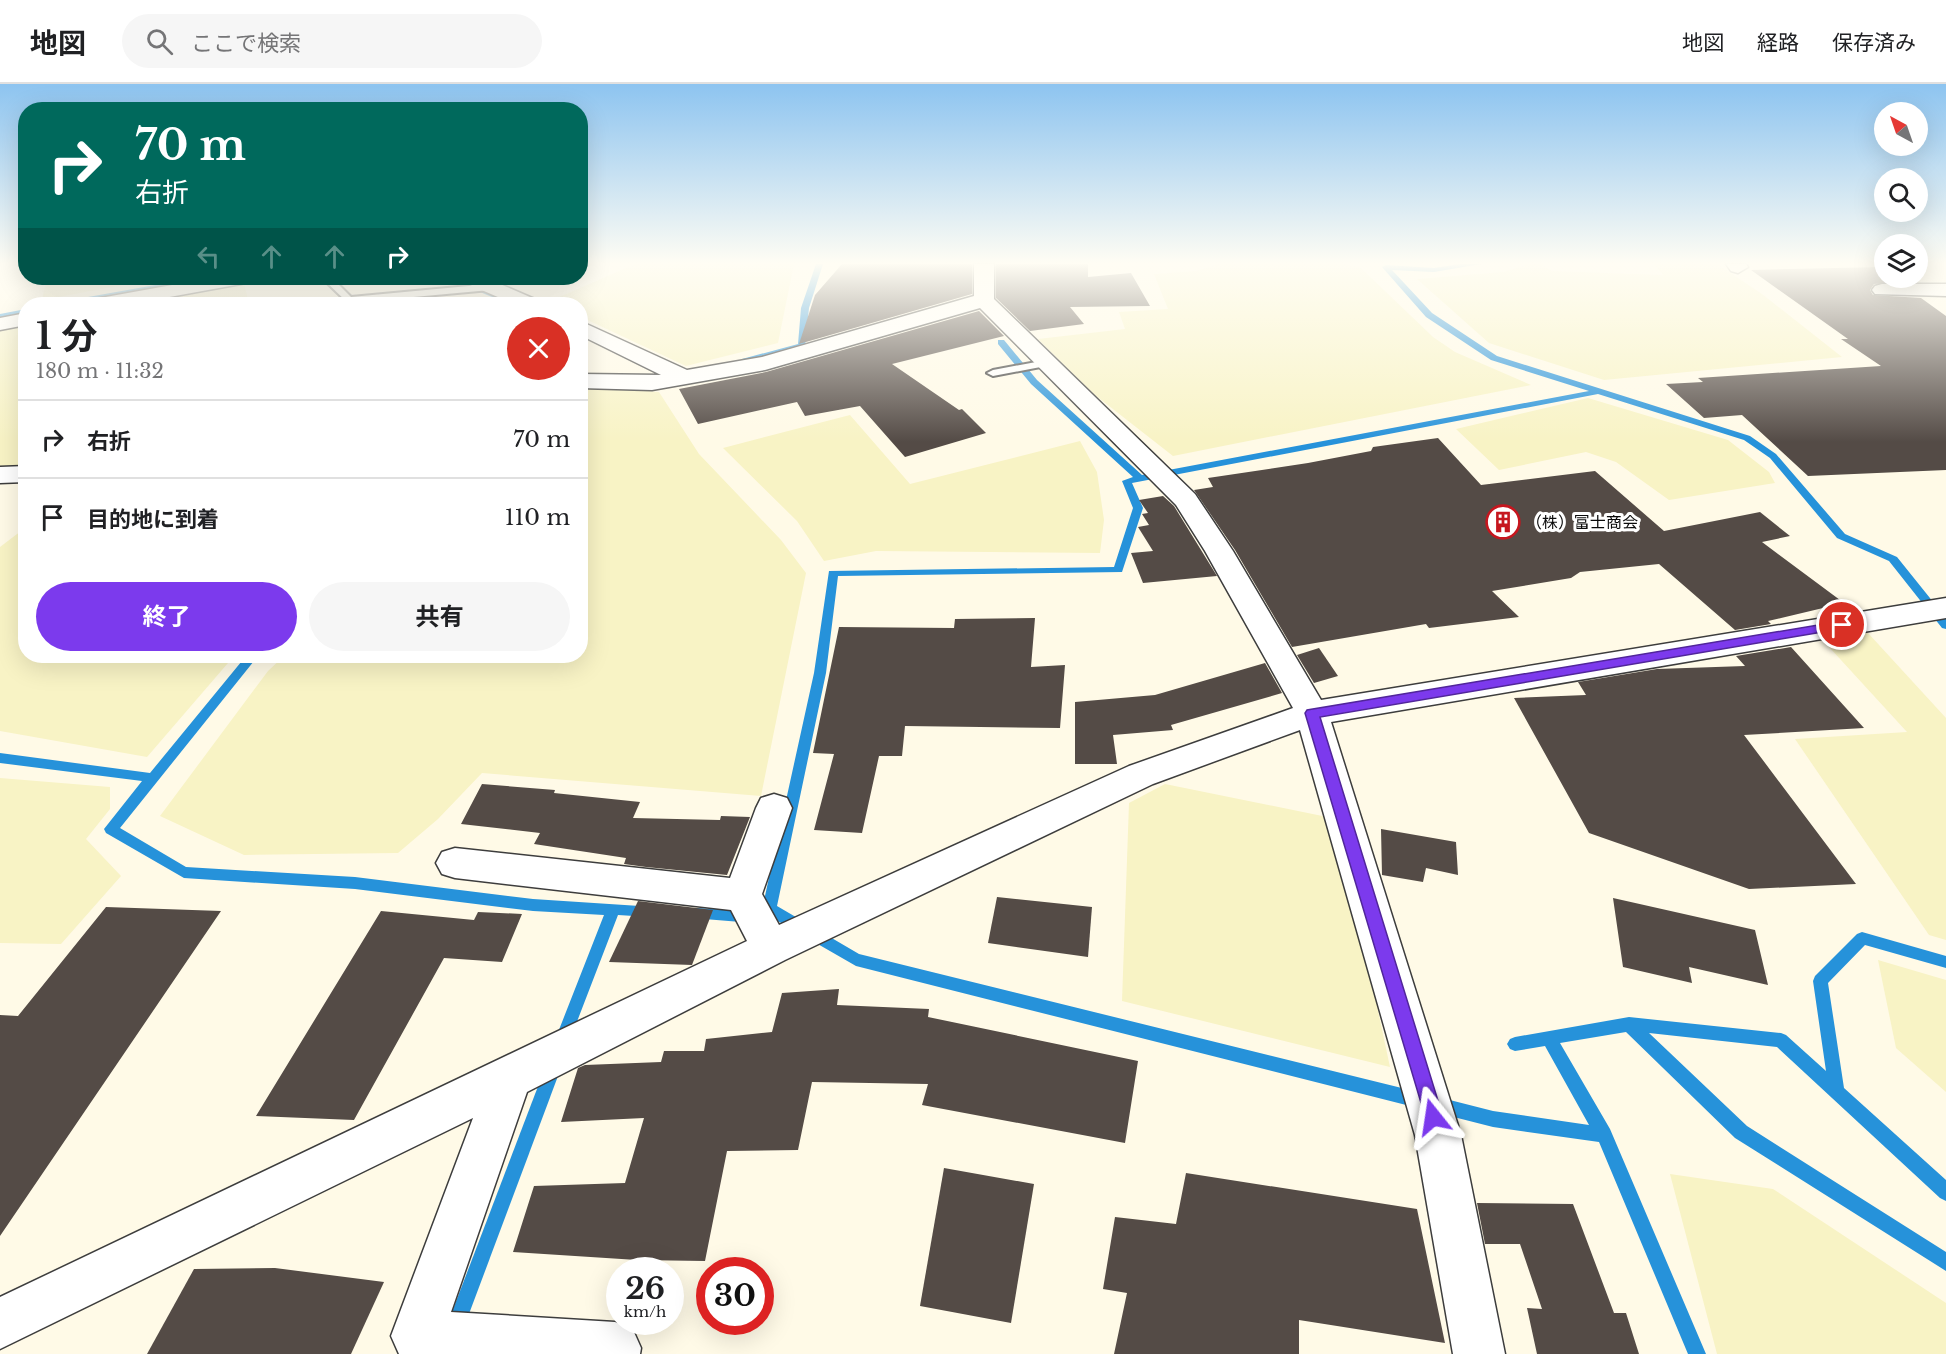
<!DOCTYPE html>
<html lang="ja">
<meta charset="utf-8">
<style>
body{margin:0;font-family:"Libre Baskerville","Noto Sans JP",serif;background:#f6f6f6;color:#202124;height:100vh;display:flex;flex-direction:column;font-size:22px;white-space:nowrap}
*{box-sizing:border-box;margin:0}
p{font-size:20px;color:#757577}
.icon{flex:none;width:33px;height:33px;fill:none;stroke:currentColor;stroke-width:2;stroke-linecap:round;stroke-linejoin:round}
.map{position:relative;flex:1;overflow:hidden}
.sheet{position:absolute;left:18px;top:213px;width:570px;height:366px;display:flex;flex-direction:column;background:#fff;border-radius:24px;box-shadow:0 6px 24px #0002}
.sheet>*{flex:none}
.hud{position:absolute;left:18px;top:18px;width:570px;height:183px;border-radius:24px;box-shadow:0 6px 24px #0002;background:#00695c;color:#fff;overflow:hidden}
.needle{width:39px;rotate:320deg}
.fabs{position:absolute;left:1874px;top:18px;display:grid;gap:12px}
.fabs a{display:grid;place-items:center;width:54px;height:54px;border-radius:50%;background:#fff;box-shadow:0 6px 24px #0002;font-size:30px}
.speed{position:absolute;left:606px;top:1173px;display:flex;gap:12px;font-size:30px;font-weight:700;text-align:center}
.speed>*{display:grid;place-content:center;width:78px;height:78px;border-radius:50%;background:#fff;box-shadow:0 6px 24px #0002;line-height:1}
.speed small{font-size:15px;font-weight:400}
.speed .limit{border:9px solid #d22;background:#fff;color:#111}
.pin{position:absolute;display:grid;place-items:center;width:51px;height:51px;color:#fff;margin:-26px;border:3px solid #fff;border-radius:50%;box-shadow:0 2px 6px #0007}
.me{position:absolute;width:66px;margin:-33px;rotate:345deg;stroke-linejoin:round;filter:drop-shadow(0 0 4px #0008)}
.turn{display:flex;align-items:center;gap:21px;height:126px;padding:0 18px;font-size:27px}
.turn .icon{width:78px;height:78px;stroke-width:2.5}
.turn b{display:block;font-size:42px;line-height:51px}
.lanes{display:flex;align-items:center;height:57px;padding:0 18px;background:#0003;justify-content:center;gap:30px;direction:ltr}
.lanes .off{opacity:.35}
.round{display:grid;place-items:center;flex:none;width:63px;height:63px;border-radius:32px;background:#f6f6f6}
.headline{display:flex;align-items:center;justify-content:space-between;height:102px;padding:0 18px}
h1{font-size:36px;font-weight:700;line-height:45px}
.cta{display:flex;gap:12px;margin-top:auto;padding:12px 18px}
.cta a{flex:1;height:69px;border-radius:36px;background:#7c3aed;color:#fff;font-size:24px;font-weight:700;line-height:69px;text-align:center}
.cta a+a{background:#f6f6f6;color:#202124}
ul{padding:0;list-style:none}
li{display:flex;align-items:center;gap:18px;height:78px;padding:0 18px;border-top:2px solid #e0e0e0}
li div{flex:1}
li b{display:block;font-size:22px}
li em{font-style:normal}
header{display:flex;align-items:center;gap:36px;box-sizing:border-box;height:84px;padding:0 30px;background:#fff;border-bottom:2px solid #e0e0e0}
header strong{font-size:28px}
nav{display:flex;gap:33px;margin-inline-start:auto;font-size:21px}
.search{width:420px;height:54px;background:#f6f6f6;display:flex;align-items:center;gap:15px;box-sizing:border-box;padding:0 21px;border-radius:33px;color:#757577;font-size:22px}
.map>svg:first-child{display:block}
.farmland{fill:#f8f3c5}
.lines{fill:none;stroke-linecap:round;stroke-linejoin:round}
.stream{fill:#2692da;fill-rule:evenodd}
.building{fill:#544b46}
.service-casing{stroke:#3d3d3d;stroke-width:4}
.minor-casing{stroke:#3d3d3d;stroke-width:3}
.service{fill:#fff;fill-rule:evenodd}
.minor{fill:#fff;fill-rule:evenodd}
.route{fill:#7c3aed;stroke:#51269a;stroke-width:1.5}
.labels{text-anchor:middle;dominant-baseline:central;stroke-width:6;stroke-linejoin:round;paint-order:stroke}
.poi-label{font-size:16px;fill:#0a0a0a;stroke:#fff;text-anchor:start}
</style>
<header>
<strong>地図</strong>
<div class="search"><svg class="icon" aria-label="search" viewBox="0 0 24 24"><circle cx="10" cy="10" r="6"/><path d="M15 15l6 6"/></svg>ここで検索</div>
<nav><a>地図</a><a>経路</a><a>保存済み</a></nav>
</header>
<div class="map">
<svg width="1946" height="1270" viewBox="0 0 1946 1270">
<rect width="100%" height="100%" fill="#fffae7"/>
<g class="farmland">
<polygon points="635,180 794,180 778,259 686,282 581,233 580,220 553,220 548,218"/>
<polygon points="1218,180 1344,180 1361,184 1433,253 1455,268 1531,301 1173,372 1095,311 1038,255 1125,245 1119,228 1168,225 1154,190 1196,187"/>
<polygon points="1530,180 1540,180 1552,187 1663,191 1654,180 1717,180 1762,210 1842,273 1604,296 1489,259 1417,195 1503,188"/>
<polygon points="47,194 161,194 42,216"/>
<polygon points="244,199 249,220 130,220"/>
<polygon points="25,240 25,381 0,382 0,245"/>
<polygon points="584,301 659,308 699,370 781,456 806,489 761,712 482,689 438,735 398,769 244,771 160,732 268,587 284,572 580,572 580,303"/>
<polygon points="1588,314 1728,356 1769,388 1775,399 1669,416 1616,378 1586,368 1499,386 1456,345"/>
<polygon points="850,331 910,400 1080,357 1097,388 1104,436 1100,469 876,467 824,477 797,437 723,364"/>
<polygon points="25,444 26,572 234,572 147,673 0,647 0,463"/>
<polygon points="1868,549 1946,634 1946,856 1929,851 1795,655 1907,648 1819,552"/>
<polygon points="0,694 110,703 110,725 86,755 121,792 61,860 0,859"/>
<polygon points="1165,700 1337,735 1390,983 1122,917 1129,719"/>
<polygon points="1878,876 1946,896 1946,1008 1896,964"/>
<polygon points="1670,1090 1773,1105 1946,1219 1946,1270 1717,1270"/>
</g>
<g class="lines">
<g class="stream">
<polygon points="816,180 823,180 809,224 805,263 742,279 742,275 798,260 801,224"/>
<polygon points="1460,180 1481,180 1434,188 1392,186 1432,229 1497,272 1750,352 1776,370 1845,450 1897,473 1946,534 1946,545 1942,544 1889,477 1837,454 1770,374 1744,356 1598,310 1132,399 1143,424 1122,488 838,492 826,589 777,822 859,870 1418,1008 1424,1010 1426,1016 1424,1022 1418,1024 856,882 769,832 753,839 692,834 690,830 692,826 697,824 752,827 763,821 814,589 829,487 1114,483 1133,424 1122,397 1133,393 1031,300 998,260 998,256 1004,256 1037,296 1142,391 1589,307 1491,276 1426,233 1382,183 1386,181 1434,184"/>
<polygon points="195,194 208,194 70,220 56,220 60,218"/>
<polygon points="451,194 459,194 518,220 509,220 498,216 490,220 482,220 492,213 451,196"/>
<polygon points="26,225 26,229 0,234 0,230"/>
<polygon points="246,572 258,572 120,744 186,783 355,793 533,815 655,823 657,827 655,831 650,833 618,831 568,961 563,963 558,961 555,956 604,831 533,827 355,805 184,794 106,749 104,745 142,697 0,679 0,669 150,689"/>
<polygon points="1862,848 1946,872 1946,884 1865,861 1828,899 1844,1004 1946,1096 1946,1117 1940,1114 1777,963 1649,949 1747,1042 1946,1168 1946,1187 1735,1054 1626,948 1560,959 1610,1045 1706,1270 1688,1270 1599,1058 1493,1043 1438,1029 1432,1027 1430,1021 1432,1015 1438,1013 1493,1027 1589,1041 1545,962 1515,967 1510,965 1507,960 1510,955 1515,953 1629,933 1781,949 1786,951 1826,987 1813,897 1815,892 1857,850"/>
<polygon points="553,977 559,979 561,984 454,1270 436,1270 545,984 547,979"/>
</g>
</g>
<g class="building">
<polygon points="842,180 972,180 972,210 799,260 815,211"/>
<polygon points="996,180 1088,180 1088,193 1131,189 1150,222 1070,223 1084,240 1030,247 996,214"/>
<polygon points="1880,183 1884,186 1884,194 1894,194 1900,198 1874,200 1870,206 1873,211 1921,214 1946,232 1946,386 1808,392 1742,331 1704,334 1666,300 1703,298 1698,294 1881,282 1841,255 1848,255 1751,186"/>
<polygon points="979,227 1004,252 892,280 959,326 962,325 986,349 905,373 860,322 805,332 797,318 698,340 679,305 766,288"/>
<polygon points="1438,354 1481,401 1595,387 1664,447 1760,428 1790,452 1762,458 1844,519 1768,537 1771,540 1735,546 1659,480 1580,488 1571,494 1492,507 1519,533 1429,544 1426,540 1292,563 1235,466 1194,406 1213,403 1208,394 1308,379 1371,367 1373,363"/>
<polygon points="1163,412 1174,422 1217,492 1143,499 1131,469 1153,467 1138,443 1149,441 1142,430 1148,429 1139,416"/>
<polygon points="1035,534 1031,583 1065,581 1060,644 905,642 902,672 879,672 862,749 814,746 834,670 813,669 839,543 954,544 955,535"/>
<polygon points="1791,563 1864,644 1744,651 1856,800 1749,805 1589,749 1514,614 1586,611 1578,598 1657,585 1745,582 1736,572"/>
<polygon points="1319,564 1338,592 1314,599 1297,571"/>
<polygon points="1265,579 1282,609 1171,641 1173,646 1113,651 1117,680 1075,680 1075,618 1155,611"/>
<polygon points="482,700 555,706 554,709 640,718 633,734 720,736 721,732 750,733 727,791 646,783 624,780 626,774 534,760 540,749 461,740"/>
<polygon points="1381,745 1456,758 1458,791 1426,784 1423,798 1382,791"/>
<polygon points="997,813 1092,823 1088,873 988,859"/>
<polygon points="1613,814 1755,846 1768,901 1689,883 1692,899 1623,883"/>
<polygon points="638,817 713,826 692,881 609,878"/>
<polygon points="106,823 221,827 0,1152 0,931 18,932"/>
<polygon points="381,827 474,836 478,828 522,830 502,878 444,874 354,1036 256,1032"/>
<polygon points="839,905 837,921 929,925 928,933 1138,977 1125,1059 922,1021 928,1000 812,998 798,1066 727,1067 705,1177 637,1176 513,1168 534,1102 625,1099 644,1034 561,1038 578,984 585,981 661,978 664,967 704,967 706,955 772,948 782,909"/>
<polygon points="944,1084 1034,1100 1011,1239 920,1222"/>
<polygon points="1186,1089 1417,1125 1445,1259 1299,1236 1299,1270 1114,1270 1127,1209 1103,1205 1115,1133 1176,1140"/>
<polygon points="1477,1119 1573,1120 1614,1229 1626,1229 1639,1270 1537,1270 1527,1224 1542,1225 1520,1160 1485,1160"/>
<polygon points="275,1184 384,1198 351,1270 147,1270 194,1185"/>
</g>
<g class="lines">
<g class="service-casing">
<g id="service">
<polygon points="322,194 332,194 351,213 490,200 495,203 490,206 348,219"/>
<polygon points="1047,276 1051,277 1051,281 993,292 987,289 993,286"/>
</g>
</g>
<g class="minor-casing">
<g id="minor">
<polygon points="974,180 994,180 994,215 1195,410 1233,467 1321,616 1946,514 1946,534 1331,638 1461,1051 1505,1270 1453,1270 1415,1051 1300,646 1153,700 785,876 527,1008 451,1228 615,1238 633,1246 641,1264 640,1270 399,1270 391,1252 473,1034 0,1265 0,1213 747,857 731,826 455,794 442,790 436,779 442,768 455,764 730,794 756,724 761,714 774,710 787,714 792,724 762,810 779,841 1129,682 1293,624 1205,467 1176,421 980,224 765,286 652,306 580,304 580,290 661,291 580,251 580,237 687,286 762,273 974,212"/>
<polygon points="1726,180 1746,180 1748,183 1738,189 1731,187"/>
<polygon points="211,194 251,194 248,198 241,200 131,220 90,220 93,216 100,214"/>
<polygon points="460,194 486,194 537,216 540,220 514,220 463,198"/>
<polygon points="1882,200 1946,200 1946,212 1875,210 1872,206 1875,202"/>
<polygon points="26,229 26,241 0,246 0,234"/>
<polygon points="26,382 26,398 0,399 0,383"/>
</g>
</g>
<use href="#service" class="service"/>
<use href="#minor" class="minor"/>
</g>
<linearGradient id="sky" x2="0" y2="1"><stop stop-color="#8dc4f0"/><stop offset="0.5" stop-color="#fffdf4"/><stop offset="1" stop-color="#fffdf4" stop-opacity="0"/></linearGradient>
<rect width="1946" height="358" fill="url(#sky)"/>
<polygon class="route" points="1842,537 1848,541 1846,544 1320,633 1443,1033 1440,1039 1433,1042 1427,1039 1305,629 1307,626"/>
<defs>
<g id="building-ring" transform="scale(1.725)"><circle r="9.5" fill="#fff" stroke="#c6161e" stroke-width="1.5"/><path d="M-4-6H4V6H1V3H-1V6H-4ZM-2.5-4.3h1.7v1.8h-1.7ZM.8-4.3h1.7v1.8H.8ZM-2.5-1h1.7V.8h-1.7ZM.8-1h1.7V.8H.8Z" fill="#c6161e"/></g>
</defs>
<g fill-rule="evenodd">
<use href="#building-ring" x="1503" y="438"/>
</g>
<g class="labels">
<g class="poi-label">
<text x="1526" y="438">（株）富士商会</text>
</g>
</g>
</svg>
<div class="fabs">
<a><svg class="needle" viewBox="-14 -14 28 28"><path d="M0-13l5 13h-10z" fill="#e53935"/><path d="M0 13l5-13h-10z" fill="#757577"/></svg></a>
<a><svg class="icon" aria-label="search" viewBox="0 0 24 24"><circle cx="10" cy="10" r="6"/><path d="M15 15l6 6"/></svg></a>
<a><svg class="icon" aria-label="layers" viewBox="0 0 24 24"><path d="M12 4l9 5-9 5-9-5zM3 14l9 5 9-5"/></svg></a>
</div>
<div class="speed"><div>26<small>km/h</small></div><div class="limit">30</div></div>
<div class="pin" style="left:1842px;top:541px;background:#d93025"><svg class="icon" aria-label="arrive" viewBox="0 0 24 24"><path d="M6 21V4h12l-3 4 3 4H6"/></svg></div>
<svg class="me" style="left:1433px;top:1033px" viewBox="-20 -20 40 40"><path d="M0-17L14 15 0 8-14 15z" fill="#7c3aed" stroke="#fff" stroke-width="4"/></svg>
<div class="hud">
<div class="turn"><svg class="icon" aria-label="right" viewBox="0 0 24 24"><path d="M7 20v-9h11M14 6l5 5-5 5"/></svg><div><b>70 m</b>右折</div></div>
<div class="lanes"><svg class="icon off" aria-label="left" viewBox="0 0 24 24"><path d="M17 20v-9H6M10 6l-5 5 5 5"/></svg><svg class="icon off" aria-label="ahead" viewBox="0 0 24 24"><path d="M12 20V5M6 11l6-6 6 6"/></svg><svg class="icon off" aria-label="ahead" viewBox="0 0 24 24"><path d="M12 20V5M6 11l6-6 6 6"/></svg><svg class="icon" aria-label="right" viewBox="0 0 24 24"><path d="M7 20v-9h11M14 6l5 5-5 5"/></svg></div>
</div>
<section class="sheet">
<div class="headline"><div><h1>1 分</h1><p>180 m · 11:32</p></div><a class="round" style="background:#d93025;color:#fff"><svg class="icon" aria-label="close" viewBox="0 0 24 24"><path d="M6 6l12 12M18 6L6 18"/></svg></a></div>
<ul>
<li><svg class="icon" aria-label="right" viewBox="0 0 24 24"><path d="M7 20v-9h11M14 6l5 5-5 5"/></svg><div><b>右折</b></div><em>70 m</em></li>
<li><svg class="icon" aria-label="arrive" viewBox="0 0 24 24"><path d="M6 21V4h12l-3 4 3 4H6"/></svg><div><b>目的地に到着</b></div><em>110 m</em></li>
</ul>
<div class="cta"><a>終了</a><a>共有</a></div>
</section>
</div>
